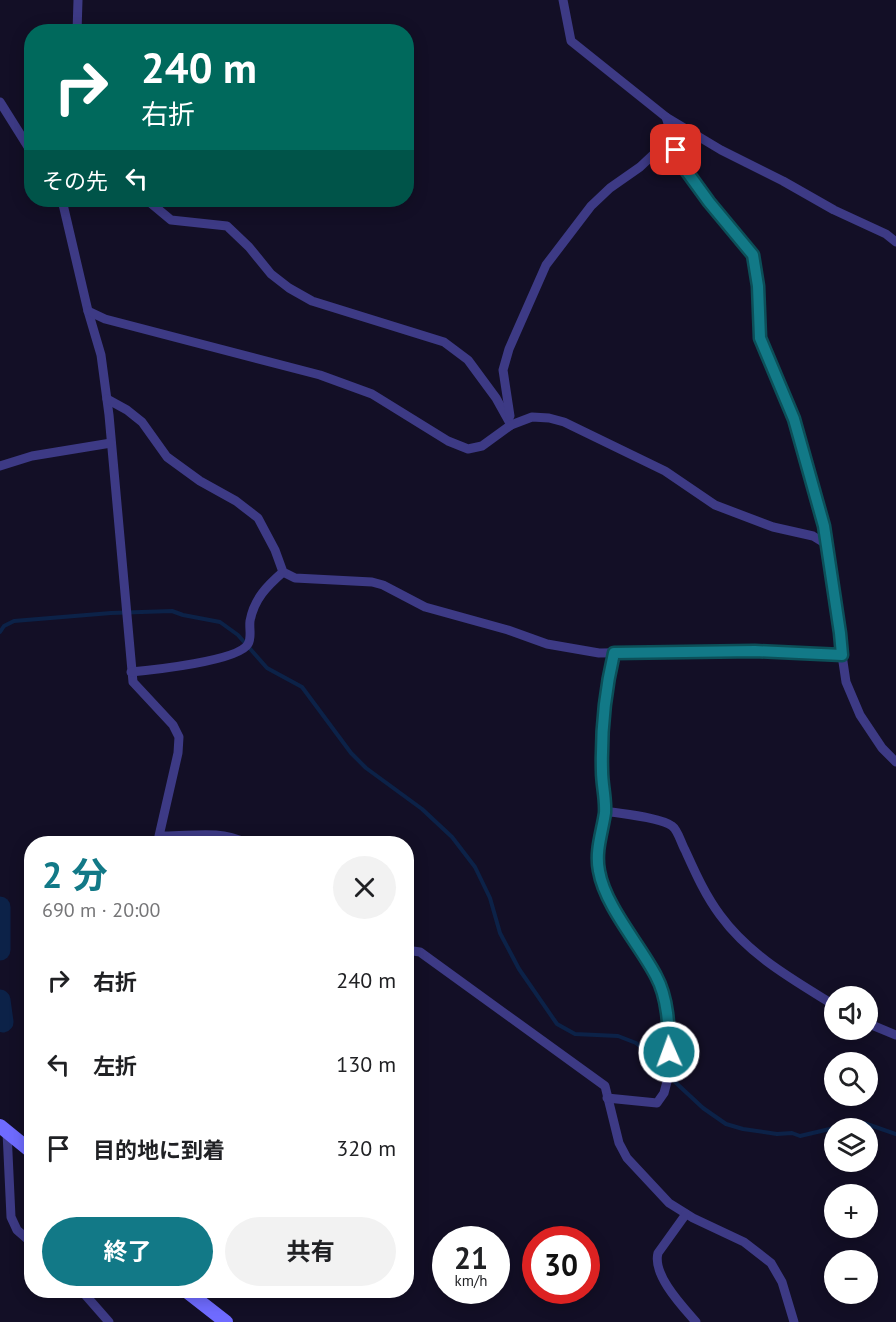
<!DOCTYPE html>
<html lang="ja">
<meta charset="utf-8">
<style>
body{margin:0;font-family:"PT Sans","Noto Sans JP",sans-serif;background:#f2f2f2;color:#202124;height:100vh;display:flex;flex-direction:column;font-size:22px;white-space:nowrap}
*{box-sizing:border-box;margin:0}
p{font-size:20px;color:#757577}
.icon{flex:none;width:33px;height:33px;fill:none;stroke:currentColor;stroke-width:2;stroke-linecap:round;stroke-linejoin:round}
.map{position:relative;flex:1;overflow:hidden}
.details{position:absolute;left:24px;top:836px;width:390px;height:462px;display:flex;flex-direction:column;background:#fff;border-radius:24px;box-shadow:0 3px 15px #0003}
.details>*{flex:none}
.banner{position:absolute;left:24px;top:24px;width:390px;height:183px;border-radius:24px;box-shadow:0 3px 15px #0003;background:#00695c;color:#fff;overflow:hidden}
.tools{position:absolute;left:824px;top:986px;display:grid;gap:12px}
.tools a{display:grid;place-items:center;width:54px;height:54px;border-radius:50%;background:#fff;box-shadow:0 3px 15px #0003;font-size:30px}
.speed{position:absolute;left:432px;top:1226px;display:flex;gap:12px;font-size:30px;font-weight:700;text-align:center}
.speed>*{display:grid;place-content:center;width:78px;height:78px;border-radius:50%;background:#fff;box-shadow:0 3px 15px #0003;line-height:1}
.speed small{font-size:15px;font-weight:400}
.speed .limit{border:9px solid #d22;background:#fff;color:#111}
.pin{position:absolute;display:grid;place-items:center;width:51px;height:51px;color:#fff;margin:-26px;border-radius:12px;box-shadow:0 3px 9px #0006}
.me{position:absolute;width:66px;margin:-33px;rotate:358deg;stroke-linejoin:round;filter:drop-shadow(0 0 4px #0008)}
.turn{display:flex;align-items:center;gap:21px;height:126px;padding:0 18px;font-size:27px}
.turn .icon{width:78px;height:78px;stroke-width:2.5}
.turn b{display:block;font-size:42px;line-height:51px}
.then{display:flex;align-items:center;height:57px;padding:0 18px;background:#0003;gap:12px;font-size:22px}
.round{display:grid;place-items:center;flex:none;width:63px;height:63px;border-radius:32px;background:#f2f2f2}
.overview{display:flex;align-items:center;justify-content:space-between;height:102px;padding:0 18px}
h1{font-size:36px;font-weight:700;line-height:45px;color:#127987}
.button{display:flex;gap:12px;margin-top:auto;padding:12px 18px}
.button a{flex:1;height:69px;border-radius:36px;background:#127987;color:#fff;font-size:24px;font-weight:700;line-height:69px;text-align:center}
.button a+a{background:#f2f2f2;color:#202124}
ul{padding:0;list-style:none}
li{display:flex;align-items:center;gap:18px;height:84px;padding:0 18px}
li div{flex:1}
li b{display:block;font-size:22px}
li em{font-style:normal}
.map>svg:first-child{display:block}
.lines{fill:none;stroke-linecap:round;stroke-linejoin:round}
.stream{stroke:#0c2248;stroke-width:4}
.river{stroke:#0c2248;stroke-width:21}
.minor{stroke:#3d3a85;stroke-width:9}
.secondary{stroke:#6f6bff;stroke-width:14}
.route-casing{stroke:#0c4f58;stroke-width:15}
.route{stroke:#127987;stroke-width:10}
</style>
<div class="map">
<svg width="896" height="1322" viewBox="0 0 896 1322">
<rect width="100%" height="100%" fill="#130f26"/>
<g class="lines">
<g class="stream">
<polyline points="0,632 4,626 14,621 111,613 172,611 183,615 220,622 238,635 267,668 302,687 351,753 366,768 422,809 452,837 475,867 490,898 500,933 519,969 557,1024 575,1034 618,1036 636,1043 653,1057 675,1082 703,1108 726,1124 743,1129 777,1134 792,1133 800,1136 834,1128"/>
<polyline points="0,1024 3,1022"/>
<polyline points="834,1128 864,1123 896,1134"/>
</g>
<g class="river">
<polyline points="0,907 0,950"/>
<polyline points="0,1000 3,1022"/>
</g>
<g class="minor">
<polyline points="563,0 571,41 666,117 721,150 783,181 834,210 886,234 896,242"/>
<polyline points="77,32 78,0"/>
<polyline points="0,102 32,153"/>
<polyline points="666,117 680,162 709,202 753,254 758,286 760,338 794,419 823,527 846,682 860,715 882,748 896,762"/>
<path d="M 62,200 L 88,311 L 101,355 L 109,415 L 133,682 L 173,725 L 179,737 L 178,753 L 159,836 C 190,837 217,829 246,843"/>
<polyline points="147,200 171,220 227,226 249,247 271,274 289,288 312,301 444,342 468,360 496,398 511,425"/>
<polyline points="88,311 105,319 320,375 372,394 448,441 468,449 482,446 511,425 532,417 549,418 564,422 665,471 715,505 773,527 813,536 826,544"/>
<polyline points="107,399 127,410 142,422 167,457 200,481 236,501 258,518 275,550 283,572 295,578 372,582 383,585 425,607 508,630 547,644 599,653 755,651 842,655"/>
<polyline points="510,416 503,370 509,349 546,265 591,206 610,188 640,167 672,137"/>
<polyline points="0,466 32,456 111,443"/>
<path d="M 131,672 C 152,670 239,661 248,644 C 252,638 249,629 250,621 C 254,599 267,586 283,572"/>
<path d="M 605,811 C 621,814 660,817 672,826 C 678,830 681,843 685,850 C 695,872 705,895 720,915 C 749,955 792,979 834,1005"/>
<polyline points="406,950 420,952 605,1086 619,1143 627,1158 669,1203 693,1218 744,1242 771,1263 782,1282 794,1322"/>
<polyline points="867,1023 896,1035"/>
<polyline points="607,1098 657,1103 664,1093 669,1074 669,1029 663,997 656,976 610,900 599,872 598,842 605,811 602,772 604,730 608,679 614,653"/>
<polyline points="7,1132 11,1217 17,1230 32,1243"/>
<path d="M 686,1214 L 658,1253 C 652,1275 683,1307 696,1322"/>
<polyline points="81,1290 109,1322"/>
</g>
<g class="secondary">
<polyline points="0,1126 32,1152"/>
<polyline points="185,1290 226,1322"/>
</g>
</g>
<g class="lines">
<g class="route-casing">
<path id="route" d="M 669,1052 C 669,1027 668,998 656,976 C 640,945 605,906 599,871 C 595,851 602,833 605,813 C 606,799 602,785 602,771 C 601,733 605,691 614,653 L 755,651 L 842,655 L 840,633 L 824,526 L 794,419 L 760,338 L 758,286 L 753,255 L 709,202 L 680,162 L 676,150"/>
</g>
<use href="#route" class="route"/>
</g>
</svg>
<div class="tools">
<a><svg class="icon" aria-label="sound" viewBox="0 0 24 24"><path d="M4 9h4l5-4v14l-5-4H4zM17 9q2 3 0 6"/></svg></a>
<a><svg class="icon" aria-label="search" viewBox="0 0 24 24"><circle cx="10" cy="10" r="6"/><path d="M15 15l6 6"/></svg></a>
<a><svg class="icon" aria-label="layers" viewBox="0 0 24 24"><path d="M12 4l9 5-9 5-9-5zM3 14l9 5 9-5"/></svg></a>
<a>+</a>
<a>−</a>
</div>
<div class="speed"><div>21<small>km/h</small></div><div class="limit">30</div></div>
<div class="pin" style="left:676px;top:150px;background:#d93025"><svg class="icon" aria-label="arrive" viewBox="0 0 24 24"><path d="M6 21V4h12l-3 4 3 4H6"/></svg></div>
<svg class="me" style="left:669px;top:1052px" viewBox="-20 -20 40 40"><circle r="17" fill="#127987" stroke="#fff" stroke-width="3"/><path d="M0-11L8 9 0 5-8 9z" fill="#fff"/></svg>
<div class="banner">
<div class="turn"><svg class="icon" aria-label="right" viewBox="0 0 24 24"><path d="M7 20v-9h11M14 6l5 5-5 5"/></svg><div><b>240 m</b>右折</div></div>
<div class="then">その先<svg class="icon" aria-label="left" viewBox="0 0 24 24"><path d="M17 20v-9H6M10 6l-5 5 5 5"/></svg></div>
</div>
<section class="details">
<div class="overview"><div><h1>2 分</h1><p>690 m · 20:00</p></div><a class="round"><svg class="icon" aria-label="close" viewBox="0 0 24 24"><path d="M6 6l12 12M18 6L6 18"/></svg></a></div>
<ul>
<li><svg class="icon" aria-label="right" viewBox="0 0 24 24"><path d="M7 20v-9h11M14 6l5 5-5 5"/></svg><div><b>右折</b></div><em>240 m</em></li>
<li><svg class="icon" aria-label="left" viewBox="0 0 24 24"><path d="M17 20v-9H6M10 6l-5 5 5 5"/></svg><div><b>左折</b></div><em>130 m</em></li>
<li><svg class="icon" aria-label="arrive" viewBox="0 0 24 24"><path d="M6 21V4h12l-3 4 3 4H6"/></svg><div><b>目的地に到着</b></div><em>320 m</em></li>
</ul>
<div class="button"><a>終了</a><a>共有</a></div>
</section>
</div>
